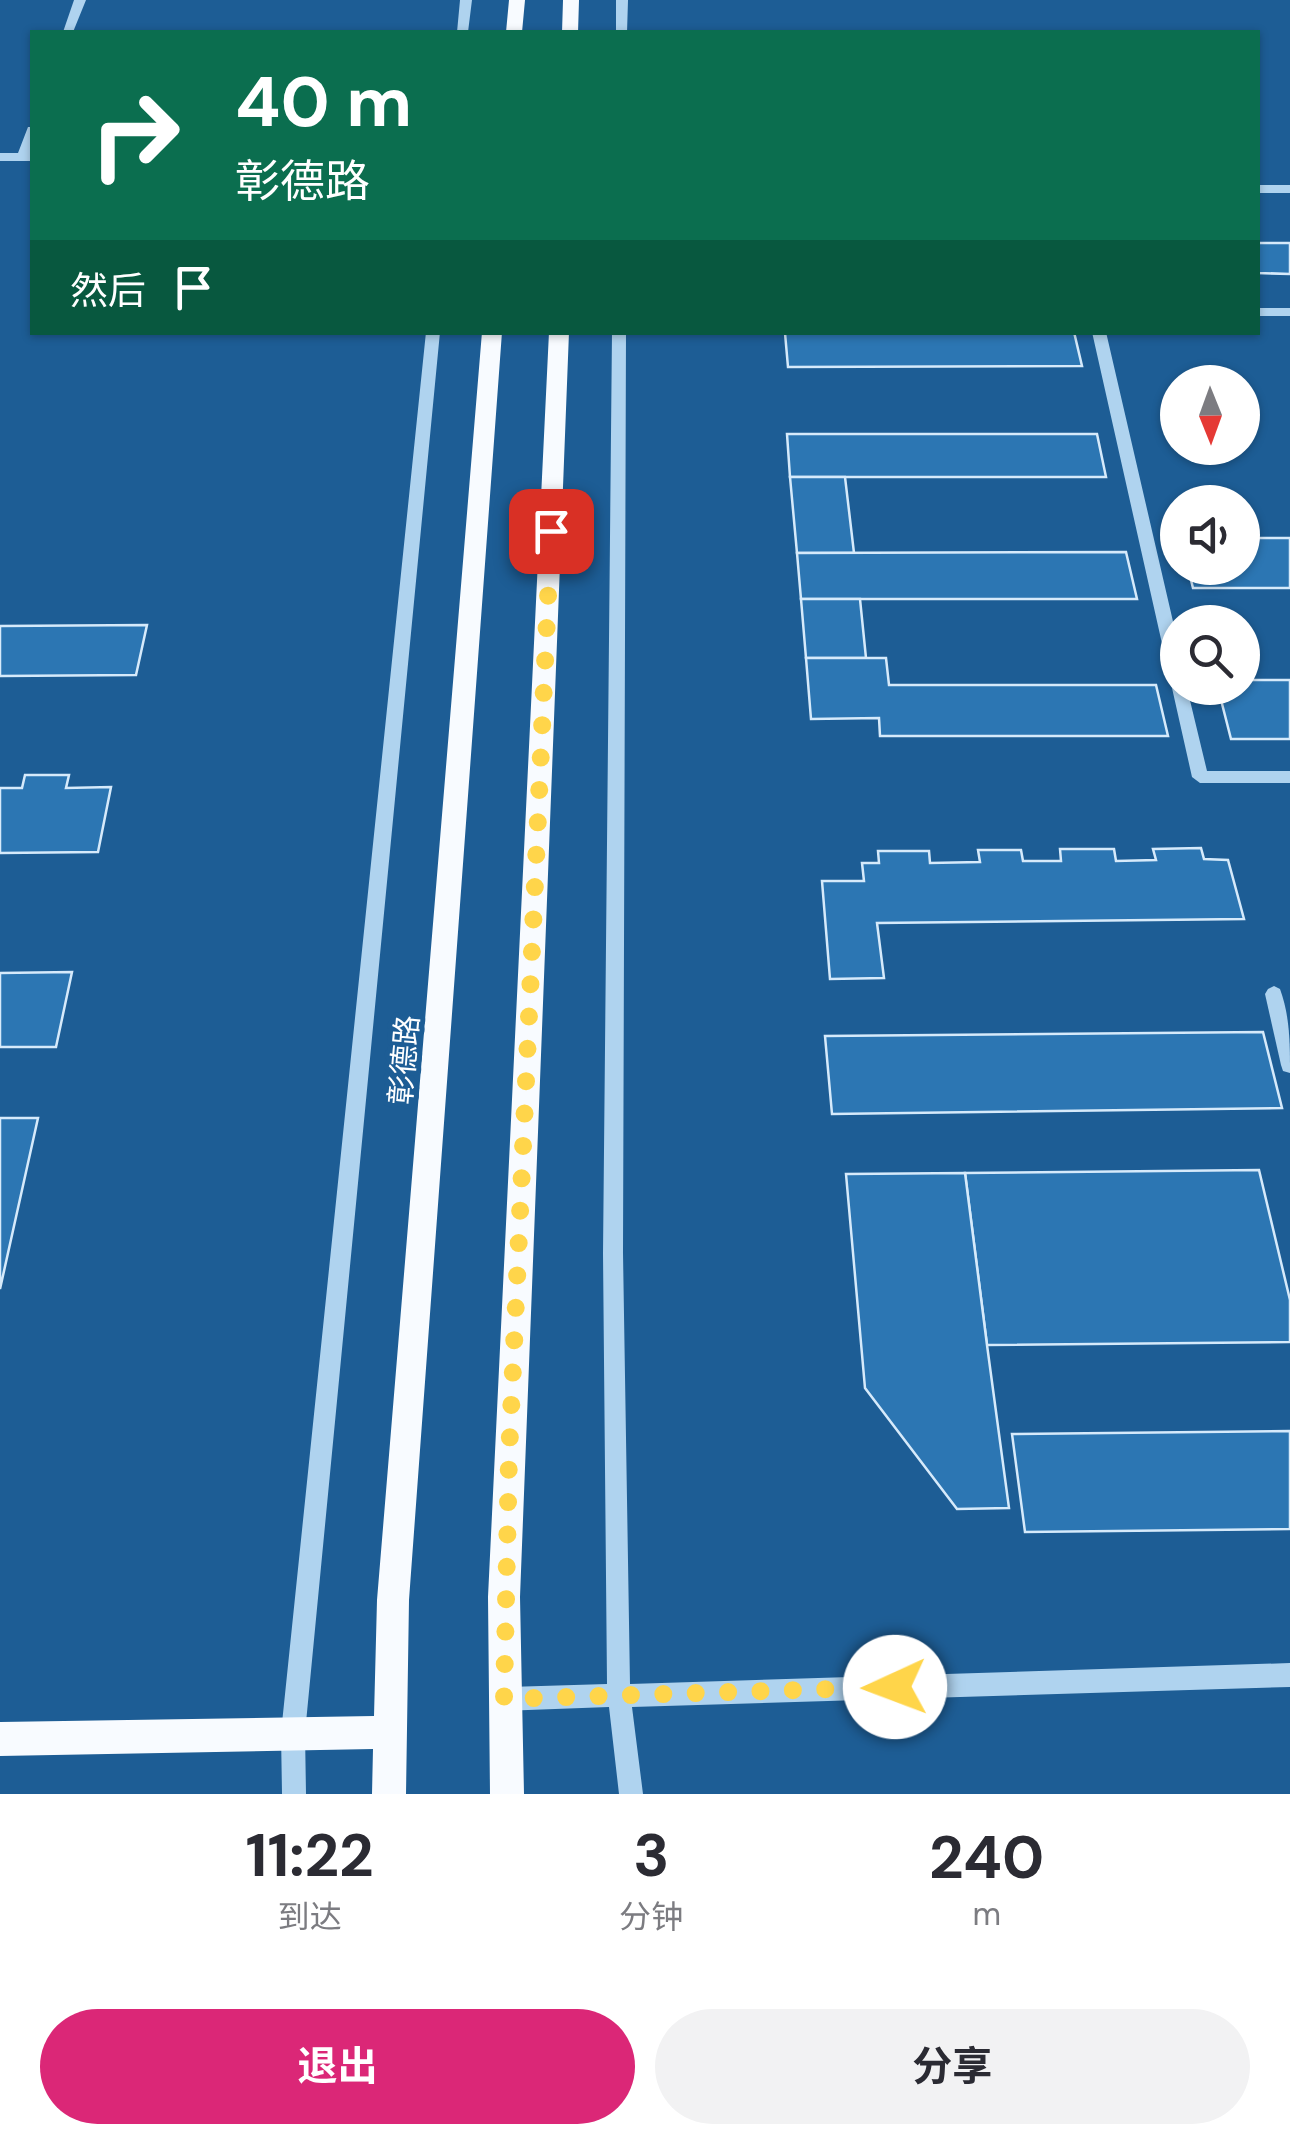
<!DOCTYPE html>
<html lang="zh">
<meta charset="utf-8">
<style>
body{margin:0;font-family:"DM Sans","Noto Sans SC",sans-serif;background:#f2f2f3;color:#2b2b33;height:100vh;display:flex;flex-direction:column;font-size:38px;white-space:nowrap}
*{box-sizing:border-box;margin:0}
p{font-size:32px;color:#7c7c81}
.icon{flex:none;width:55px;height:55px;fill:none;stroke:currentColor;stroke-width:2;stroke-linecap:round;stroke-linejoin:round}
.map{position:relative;height:1794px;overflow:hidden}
.sheet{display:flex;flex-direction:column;background:#fff;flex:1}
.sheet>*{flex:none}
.top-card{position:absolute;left:30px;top:30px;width:1230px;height:305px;border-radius:0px;box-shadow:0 2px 8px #0004;background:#0b6e4f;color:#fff;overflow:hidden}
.needle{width:65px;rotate:179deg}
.fabs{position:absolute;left:1160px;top:365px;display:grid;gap:20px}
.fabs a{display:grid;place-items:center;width:100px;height:100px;border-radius:50%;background:#fff;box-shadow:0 2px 8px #0004;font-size:50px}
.pin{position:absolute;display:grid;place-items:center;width:85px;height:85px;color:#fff;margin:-42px;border-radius:20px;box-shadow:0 5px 15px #0006}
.me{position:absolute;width:110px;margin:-55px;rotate:268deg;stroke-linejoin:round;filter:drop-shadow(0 0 8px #0008)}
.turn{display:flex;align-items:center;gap:35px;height:210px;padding:0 40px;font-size:45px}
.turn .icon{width:130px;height:130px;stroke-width:2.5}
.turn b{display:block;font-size:70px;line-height:85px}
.then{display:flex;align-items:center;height:95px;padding:0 40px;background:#0003;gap:20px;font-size:38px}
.eta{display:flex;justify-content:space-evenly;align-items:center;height:170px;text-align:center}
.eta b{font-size:60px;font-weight:700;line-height:70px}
.action{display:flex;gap:20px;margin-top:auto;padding:20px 40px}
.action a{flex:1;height:115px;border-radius:60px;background:#db2777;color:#fff;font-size:40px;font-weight:700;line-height:115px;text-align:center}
.action a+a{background:#f2f2f3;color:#2b2b33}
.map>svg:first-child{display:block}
.building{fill:#2c76b3;stroke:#d6eafb;stroke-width:2.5}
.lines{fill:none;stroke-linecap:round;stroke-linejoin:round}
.minor{fill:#afd3ef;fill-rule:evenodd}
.major{fill:#f8fbff;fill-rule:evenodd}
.route{stroke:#ffd54a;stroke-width:18;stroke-dasharray:0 32.4}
.labels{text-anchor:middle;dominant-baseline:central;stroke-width:10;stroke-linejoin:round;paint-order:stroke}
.street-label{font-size:30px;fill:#fff;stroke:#1d5d95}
</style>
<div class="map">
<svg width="1290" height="1794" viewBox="0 0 1290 1794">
<rect width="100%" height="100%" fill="#1d5d95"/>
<g class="building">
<polygon points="1258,243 1290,243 1290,274 1258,273"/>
<polygon points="1074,332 1082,366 788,367 785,333"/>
<polygon points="787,434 1097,434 1106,477 790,477"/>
<polygon points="790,477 845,477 854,553 797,553"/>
<polygon points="1242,538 1290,538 1290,588 1193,588 1188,568 1242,568"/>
<polygon points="1126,552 1137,599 801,599 797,553"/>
<polygon points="801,599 860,599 866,658 806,658"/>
<polygon points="147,625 136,675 0,676 0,626"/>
<polygon points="806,658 886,658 889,685 1156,685 1168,736 880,736 879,718 811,719"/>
<polygon points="1242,680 1290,680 1290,739 1231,739 1218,688 1242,688"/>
<polygon points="25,775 69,775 66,788 111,787 98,852 0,853 0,788 22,788"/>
<polygon points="1201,848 1204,859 1228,860 1244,919 877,923 884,978 830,979 822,881 864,881 862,863 879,863 878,851 929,851 930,863 980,862 978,850 1021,850 1023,861 1061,861 1060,849 1114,849 1116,861 1156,860 1153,849"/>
<polygon points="72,972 56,1047 0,1047 0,973"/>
<polygon points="1263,1032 1282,1108 832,1114 825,1036"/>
<polygon points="0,1118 38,1118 0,1289"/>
<polygon points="1259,1170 1290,1300 1290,1342 987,1345 965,1173"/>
<polygon points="965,1173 987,1345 1009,1508 957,1509 865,1388 846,1174"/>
<polygon points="1290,1431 1290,1529 1025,1532 1012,1434"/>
</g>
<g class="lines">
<g class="minor">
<polygon points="74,0 86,0 73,32 63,32"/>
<polygon points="460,0 472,0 468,32 457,32"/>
<polygon points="616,0 628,0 627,32 616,32"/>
<polygon points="28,127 32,127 32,161 0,161 0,153 18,153"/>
<rect x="1258" y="185" width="32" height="8"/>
<rect x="1258" y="308" width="32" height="8"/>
<polygon points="426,332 440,332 305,1733 306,1794 282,1794 281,1733"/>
<polygon points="612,332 626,332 623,1253 630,1684 1290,1663 1290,1687 632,1707 643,1794 619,1794 609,1707 504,1711 496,1707 492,1699 496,1691 504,1687 607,1684 603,1253"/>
<polygon points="1092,332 1106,332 1178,643 1178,688 1187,688 1207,771 1290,771 1290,783 1200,783 1192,777"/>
<path d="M 1274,986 L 1280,989 C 1290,1016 1290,1044 1290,1073 L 1283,1071 L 1281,1065 L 1265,994 L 1268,989 Z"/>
</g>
<g class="major">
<polygon points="509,0 525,0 522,32 506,32"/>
<polygon points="563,0 579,0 578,32 562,32"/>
<polygon points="482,332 502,332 409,1600 406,1794 372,1794 373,1749 0,1756 0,1722 374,1716 377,1600"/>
<polygon points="549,332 569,332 520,1597 524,1794 490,1794 488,1597"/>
</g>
</g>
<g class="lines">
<polyline class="route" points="551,531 509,1456 504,1699 895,1687"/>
</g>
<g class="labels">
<g class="street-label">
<text transform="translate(404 1060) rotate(-85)">彰德路</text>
</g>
</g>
</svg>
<div class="fabs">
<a><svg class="needle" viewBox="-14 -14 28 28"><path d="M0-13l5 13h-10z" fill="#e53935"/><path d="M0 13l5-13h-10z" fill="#7c7c81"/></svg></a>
<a><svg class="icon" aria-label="sound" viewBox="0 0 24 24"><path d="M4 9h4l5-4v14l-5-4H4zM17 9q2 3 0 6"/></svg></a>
<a><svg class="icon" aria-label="search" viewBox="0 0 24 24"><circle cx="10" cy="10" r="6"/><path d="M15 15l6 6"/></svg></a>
</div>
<div class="pin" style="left:551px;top:531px;background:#d93025"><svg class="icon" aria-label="arrive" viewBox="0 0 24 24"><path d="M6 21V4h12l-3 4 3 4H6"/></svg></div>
<svg class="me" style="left:895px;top:1687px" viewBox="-20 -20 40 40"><circle r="19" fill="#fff"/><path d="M0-13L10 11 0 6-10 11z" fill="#ffd54a"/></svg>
<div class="top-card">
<div class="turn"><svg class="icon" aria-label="right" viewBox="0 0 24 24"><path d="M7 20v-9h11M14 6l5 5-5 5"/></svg><div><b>40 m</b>彰德路</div></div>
<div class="then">然后<svg class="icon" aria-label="arrive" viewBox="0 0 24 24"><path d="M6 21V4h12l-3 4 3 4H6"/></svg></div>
</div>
</div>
<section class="sheet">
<div class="eta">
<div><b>11:22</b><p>到达</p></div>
<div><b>3</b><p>分钟</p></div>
<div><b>240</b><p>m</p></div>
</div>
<div class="action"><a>退出</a><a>分享</a></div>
</section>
